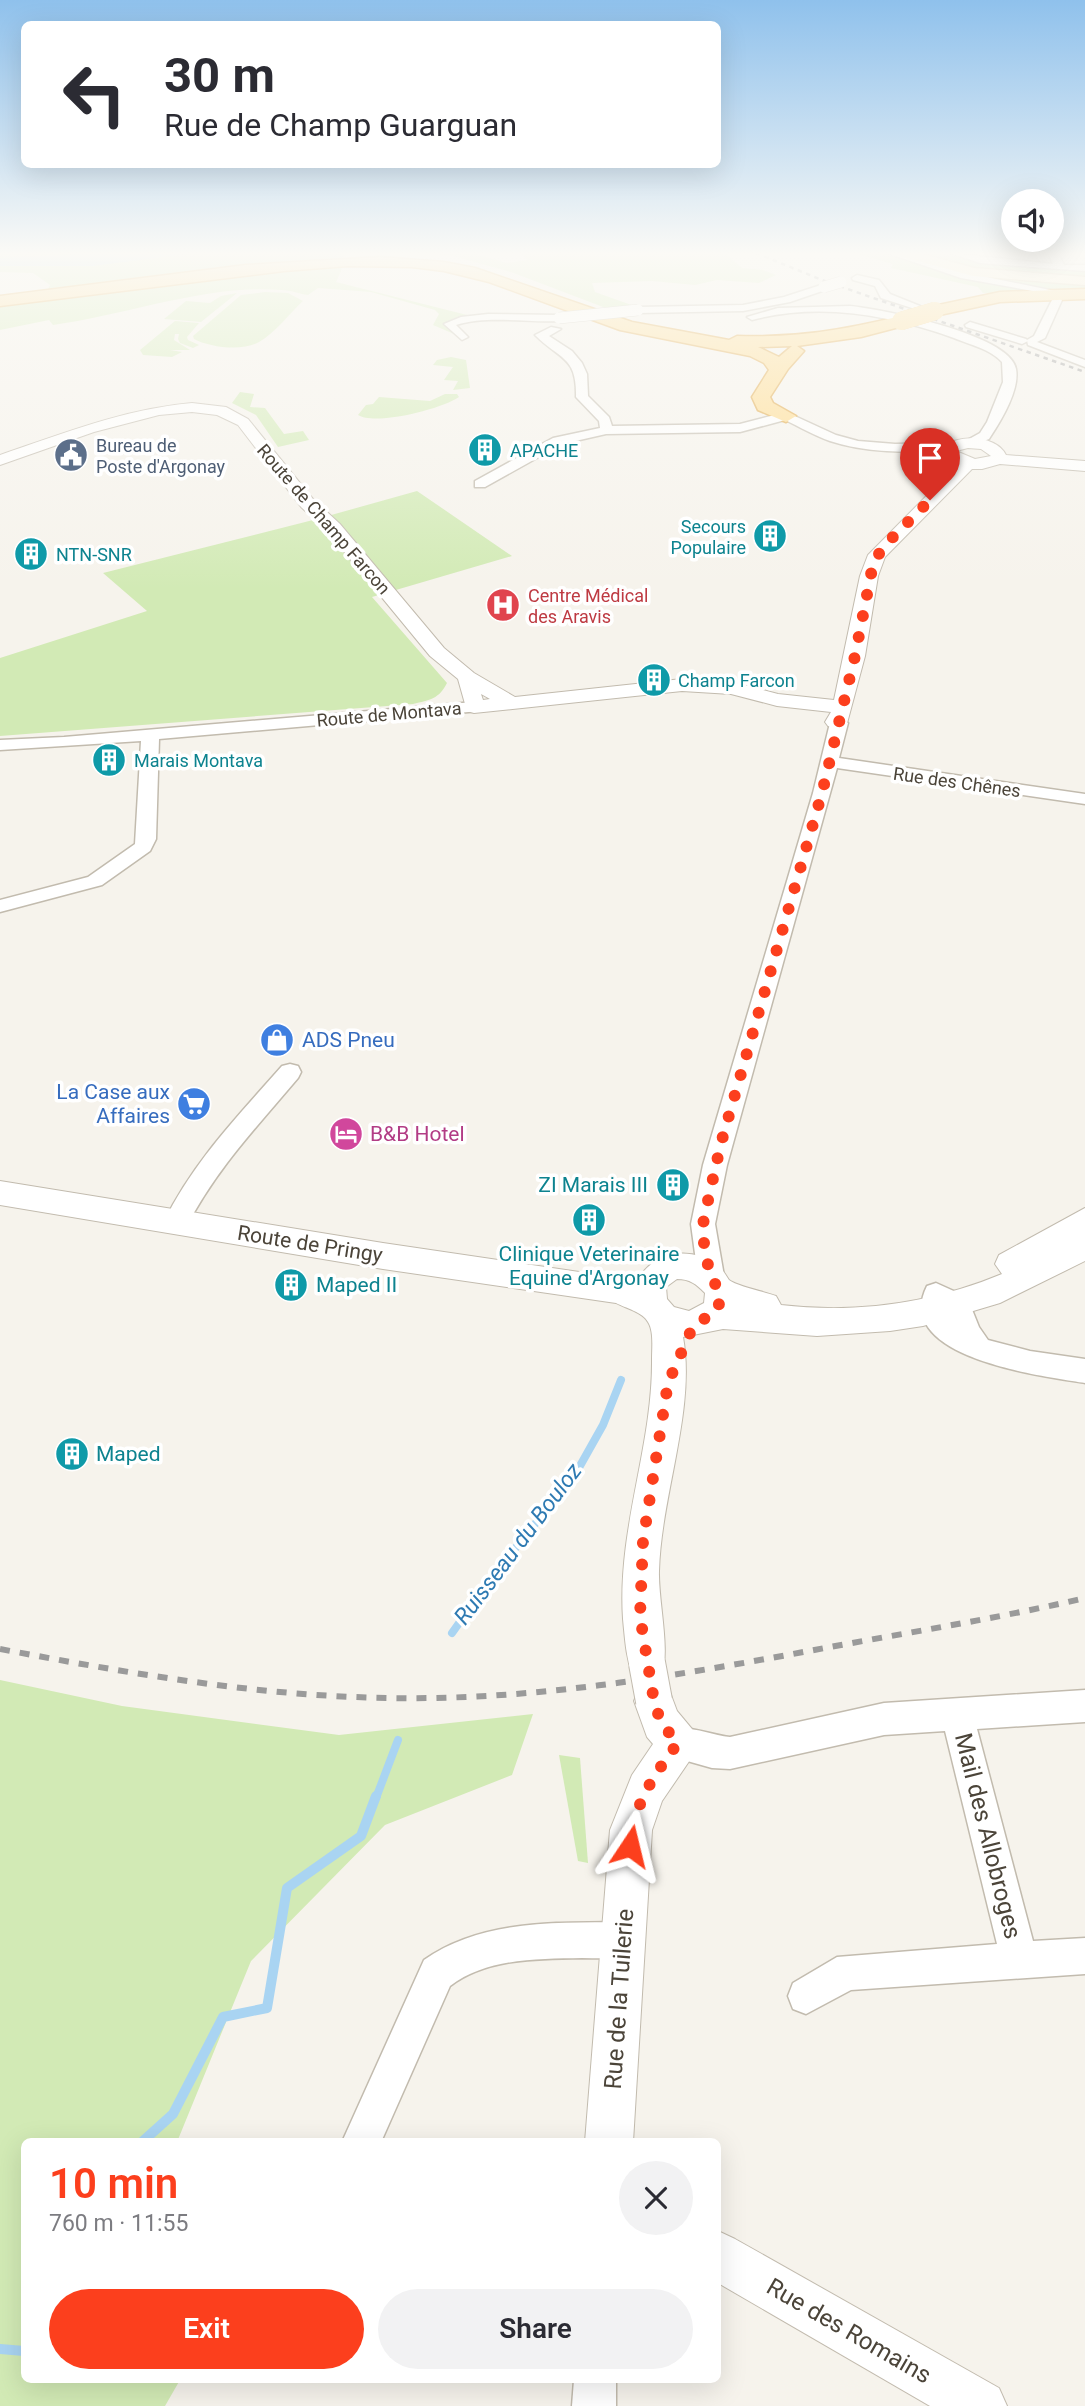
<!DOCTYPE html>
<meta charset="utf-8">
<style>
body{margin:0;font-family:Roboto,sans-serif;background:#f2f2f3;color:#2b2b33;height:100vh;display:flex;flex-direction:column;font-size:26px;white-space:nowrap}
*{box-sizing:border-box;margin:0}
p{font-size:23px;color:#7c7c81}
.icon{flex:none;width:38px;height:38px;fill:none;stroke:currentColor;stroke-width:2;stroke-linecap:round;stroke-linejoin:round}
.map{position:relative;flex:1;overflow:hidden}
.drawer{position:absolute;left:21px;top:2138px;width:700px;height:245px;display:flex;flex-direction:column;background:#fff;border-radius:10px;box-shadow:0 7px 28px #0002}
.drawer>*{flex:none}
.top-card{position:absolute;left:21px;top:21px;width:700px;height:147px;border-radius:10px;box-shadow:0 7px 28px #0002;background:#fff;color:#2b2b33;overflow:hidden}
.tools{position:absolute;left:1001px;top:189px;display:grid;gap:14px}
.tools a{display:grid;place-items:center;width:63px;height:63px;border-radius:50%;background:#fff;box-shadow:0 7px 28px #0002;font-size:35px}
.pin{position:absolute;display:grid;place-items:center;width:60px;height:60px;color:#fff;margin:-72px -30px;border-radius:50% 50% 50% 0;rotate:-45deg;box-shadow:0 0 7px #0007}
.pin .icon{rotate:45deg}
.me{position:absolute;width:77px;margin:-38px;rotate:10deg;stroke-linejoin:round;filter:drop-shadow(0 0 5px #0008)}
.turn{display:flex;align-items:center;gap:24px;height:147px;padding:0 28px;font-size:32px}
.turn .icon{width:91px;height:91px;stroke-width:2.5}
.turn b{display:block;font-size:49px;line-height:60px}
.round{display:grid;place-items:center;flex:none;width:74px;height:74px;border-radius:37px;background:#f2f2f3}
.summary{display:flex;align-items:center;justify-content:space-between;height:119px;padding:0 28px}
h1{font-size:42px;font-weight:600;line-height:52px;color:#fc3f1d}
.primary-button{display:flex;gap:14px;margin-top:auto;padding:14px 28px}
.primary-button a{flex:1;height:80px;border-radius:42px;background:#fc3f1d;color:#fff;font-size:28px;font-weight:600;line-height:80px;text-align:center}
.primary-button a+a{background:#f2f2f3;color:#2b2b33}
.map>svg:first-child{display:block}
.green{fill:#d2eab5}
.water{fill:#a9d4f2}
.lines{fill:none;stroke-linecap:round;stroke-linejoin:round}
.stream-far1{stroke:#a9d4f2;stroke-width:8}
.stream{stroke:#a9d4f2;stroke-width:10}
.minor-casing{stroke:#c2bbae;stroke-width:3}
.tertiary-casing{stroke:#c2bbae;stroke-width:2}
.secondary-casing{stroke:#d6c79b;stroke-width:3}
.trunk-casing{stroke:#e0a43c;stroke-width:3}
.minor{fill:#fff;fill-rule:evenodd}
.tertiary{fill:#fff;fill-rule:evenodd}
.secondary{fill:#fff3cd;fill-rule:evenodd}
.trunk{fill:#ffd985;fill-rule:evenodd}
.rail-far1{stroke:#9a9a9a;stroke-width:2.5;stroke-dasharray:4.5 4.5;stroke-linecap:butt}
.rail{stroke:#9a9a9a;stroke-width:6;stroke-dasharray:10 10;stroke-linecap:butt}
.minor-bridge-casing{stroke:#c2bbae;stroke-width:12;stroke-linecap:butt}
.tertiary-bridge-casing{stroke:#c2bbae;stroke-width:38;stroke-linecap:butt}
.trunk-bridge-casing{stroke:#e0a43c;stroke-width:18;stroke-linecap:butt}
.minor-bridge{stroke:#fff;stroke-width:11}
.tertiary-bridge{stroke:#fff;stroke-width:36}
.trunk-bridge{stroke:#ffd985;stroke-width:18}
.route{stroke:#fc3f1d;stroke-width:12;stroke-dasharray:0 21.6}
.labels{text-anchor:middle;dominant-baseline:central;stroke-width:7;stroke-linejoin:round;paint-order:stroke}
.far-service-label{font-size:18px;fill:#4e5e75;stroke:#fff;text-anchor:start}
.far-culture-label{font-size:18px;fill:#0d838f;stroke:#fff;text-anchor:start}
.far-street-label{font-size:18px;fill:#4b4439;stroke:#fff}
.far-health-label{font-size:18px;fill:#be3a42;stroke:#fff;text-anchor:start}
.shop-label{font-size:21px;fill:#366cbe;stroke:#fff;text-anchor:start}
.hotel-label{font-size:21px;fill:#b23c85;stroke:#fff;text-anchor:start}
.culture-label{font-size:21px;fill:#0d838f;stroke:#fff;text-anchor:start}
.street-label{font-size:21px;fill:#4b4439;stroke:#fff}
.water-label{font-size:23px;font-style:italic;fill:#2e7ab2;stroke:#fff}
.near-street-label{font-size:24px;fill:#4b4439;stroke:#fff}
</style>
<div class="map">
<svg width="1085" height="2406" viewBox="0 0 1085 2406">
<rect width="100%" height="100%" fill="#f6f3ec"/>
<g class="green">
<path d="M 0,253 L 344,253 L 341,271 L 336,282 L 471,316 L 448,323 L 454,334 L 433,325 L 439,314 L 435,310 L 371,292 L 318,288 L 308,295 C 299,294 291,290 282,290 C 207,284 127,315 53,325 L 49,320 L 0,330 L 0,307 L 43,301 L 50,285 L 33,273 L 0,272 Z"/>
<polygon points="425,253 472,253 507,263 527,260 521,253 725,253 742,268 763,270 776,275 759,283 717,280 695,285 652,281 592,283 595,292 637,307 611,310 511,272 453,256"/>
<polygon points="854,253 936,253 1025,267 1085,270 1085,292 983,293 978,287 891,268 893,264"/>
<path d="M 265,292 L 288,293 L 303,301 C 290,313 275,333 259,342 C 242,352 209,347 194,339 L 193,336 L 241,295 Z"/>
<polygon points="237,293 201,322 164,319 186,301 210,303 221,296"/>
<polygon points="175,321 199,323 187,337 188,340 199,345 193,348 180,343 178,339 179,334 175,334 174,340 190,350 170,350 182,352 172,357 143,355 140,350"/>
<polygon points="451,357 466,360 470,388 453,390 458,381 444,380 453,367 433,365 437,360"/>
<polygon points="240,392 254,394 250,407 265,408 284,434 303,431 309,440 278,447 256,415 232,403"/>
<path d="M 445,394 L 457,394 L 459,397 C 442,409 375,426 358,415 L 366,405 L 373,404 L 379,397 L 430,401 Z"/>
<path d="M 417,491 L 512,556 L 372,597 L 447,683 C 439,699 430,700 413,704 L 0,736 L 0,658 L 147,611 L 103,573 L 317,519 Z"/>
<polygon points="0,1680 122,1706 339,1735 533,1714 512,1775 385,1825 251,1961 177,2142 24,2142 24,2380 180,2380 165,2406 0,2406"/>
<polygon points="559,1755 580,1758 588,1863 578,1861"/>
</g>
<polygon class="water" points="100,253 194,253 93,266 0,266 0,258"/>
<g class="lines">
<g class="stream-far1">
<polyline points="452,1633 489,1581 576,1473 603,1425 621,1380"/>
<polyline points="376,1798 398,1740"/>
</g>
<g class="stream">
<polyline points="142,2142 173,2114 223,2017 267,2008 287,1888 361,1836 376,1796"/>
<polyline points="0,2349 24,2351"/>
</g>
<g class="minor-casing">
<g id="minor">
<polygon points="887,253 901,253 967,273 1060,292 1055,295 961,278"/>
<polygon points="950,253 1053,264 1048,253 1058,253 1064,265 1085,265 1085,271 980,263"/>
<polygon points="857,275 879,280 890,294 920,306 915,309 881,298 875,286 853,280 852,278"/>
<polygon points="824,284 829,287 828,289 790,302 743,311 638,313 633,310 638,307 743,305 784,297"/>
<polygon points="1057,297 1062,300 1045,338 1037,342 1085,360 1085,367 1028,345 1027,340 1034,336 1052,300"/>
<path d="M 850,306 C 881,309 1010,334 1016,369 C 1020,390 1001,421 989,439 L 968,447 L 962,443 L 980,433 L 987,422 L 1003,382 L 1002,362 C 990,349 971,345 954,338 C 889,315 820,302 752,320 L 747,317 L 778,308 Z"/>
<path d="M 488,314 L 559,315 L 564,318 L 559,321 C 526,323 489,315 456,325 L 468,337 L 462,340 L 444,324 L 461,317 Z"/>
<polygon points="970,322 1026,339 1028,341 1022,344 966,327 965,325"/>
<path d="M 551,327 L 561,329 L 549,336 L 572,351 L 582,363 L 587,374 L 588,396 L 609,417 L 612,426 L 740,424 L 786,412 L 836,435 L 858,441 L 895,444 L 952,443 L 958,447 L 952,451 C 911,452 870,454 830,441 C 815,436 800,427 785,420 L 740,432 L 606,434 L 562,444 L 485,487 L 475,487 L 475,481 L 553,438 L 600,428 L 599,421 L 576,397 C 577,356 560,360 535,335 Z"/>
<polygon points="474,702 482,707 480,711 159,739 156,839 150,851 102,885 0,912 0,900 88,877 135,844 141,741 0,750 0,740 64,737"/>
<polygon points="839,718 848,723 839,758 1085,794 1085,804 837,768 727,1165 715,1224 724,1276 720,1283 711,1287 702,1283 698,1276 691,1224 703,1165 813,793 830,723"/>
<path d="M 290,1064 L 298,1066 L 301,1072 L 298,1078 C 255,1129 216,1169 185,1229 L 176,1232 L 167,1229 L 164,1222 C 193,1162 238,1116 282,1066 Z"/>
<path d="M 936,1283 L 967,1297 L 979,1327 L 988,1340 L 1030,1351 L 1085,1359 L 1085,1383 C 1043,1376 891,1358 927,1286 Z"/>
<path d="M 1085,1690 L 1085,1722 L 977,1729 L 1033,1941 L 1085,1938 L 1085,1974 L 851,1990 L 806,2014 L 793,2009 L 788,1996 L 793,1983 L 837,1957 L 997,1944 L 945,1731 L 884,1735 L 730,1769 L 712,1768 L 666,1755 L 662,1743 L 666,1731 C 686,1723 709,1735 730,1737 L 884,1703 Z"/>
<path d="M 624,1922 L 637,1927 L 642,1940 L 637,1953 C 619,1960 601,1958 582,1958 C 537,1959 487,1958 450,1986 L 381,2142 L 342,2142 L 424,1960 C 482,1919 556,1923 624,1922 Z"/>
<polygon points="574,2380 616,2380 616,2406 572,2406"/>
</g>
</g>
<g class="tertiary-casing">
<g id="tertiary">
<path d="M 192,403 L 226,407 L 248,419 L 313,499 L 340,524 L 444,648 L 474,673 L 515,697 L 682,679 L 732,682 L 778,694 L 834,700 L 860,576 L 868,555 L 957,465 L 944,458 L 940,450 C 954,433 996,434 1006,455 L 1085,461 L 1085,471 L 1000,464 L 982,469 L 972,469 L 885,557 L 878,576 L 865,656 L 846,727 L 839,729 L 828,726 L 825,722 L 831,712 L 777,706 L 731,694 L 682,691 L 474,713 L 467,711 L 458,679 L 430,656 L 328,532 L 301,507 L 238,425 L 217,415 L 192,412 L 159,415 L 94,432 L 0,465 L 0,455 C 64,433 125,409 192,403 ZM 968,448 L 981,449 L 991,456 L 975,459 L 956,451 ZM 481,694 L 490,699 L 483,700 Z"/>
<path d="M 0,1181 L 383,1243 L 620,1278 L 635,1284 C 652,1251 690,1244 719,1267 C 724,1271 726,1276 729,1280 C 736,1286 766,1292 776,1296 L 781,1305 C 856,1314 932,1303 1002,1274 L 995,1264 L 999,1255 L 1085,1208 L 1085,1261 L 1000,1303 L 923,1326 L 890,1331 L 817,1336 L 723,1329 L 683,1337 C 696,1409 661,1496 659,1571 C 658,1601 671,1652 661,1677 L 647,1682 L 633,1677 C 626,1658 625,1639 623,1619 C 617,1528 653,1447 652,1359 C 652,1348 654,1331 648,1322 C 643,1312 625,1308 616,1303 L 383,1269 L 0,1205 ZM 677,1279 C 690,1279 696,1284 705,1293 L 704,1303 L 689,1311 L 674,1307 L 667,1299 L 666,1287 Z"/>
<polygon points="654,1681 668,1687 677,1711 692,1729 698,1743 692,1757 662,1801 652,1830 633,2142 585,2142 610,1830 632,1775 653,1744 647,1737 634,1701 640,1687"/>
<polygon points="718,2231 735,2239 999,2388 1007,2406 930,2406 718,2283"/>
</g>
</g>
<g class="secondary-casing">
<polygon id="secondary" points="898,253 919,253 974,268 1085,277 1085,285 973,276 900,256"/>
</g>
<g class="trunk-casing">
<g id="trunk">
<path d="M 380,257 L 444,262 L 475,268 L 632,322 L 729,340 L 737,336 C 796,338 844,330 901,316 L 910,321 L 907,325 L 861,337 L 797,346 L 804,351 L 788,369 L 770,397 L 773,403 L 796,416 L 786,422 L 758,410 L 752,397 L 769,370 L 764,363 L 750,356 L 620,330 L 489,282 L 444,271 L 412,267 L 348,266 L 284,271 L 0,306 L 0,296 L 246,265 ZM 792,346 L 779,357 L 758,347 Z"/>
<polygon points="1085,289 1085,299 1000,302 935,316 927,311 929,307 1000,292"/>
</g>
</g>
<use href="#minor" class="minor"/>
<use href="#tertiary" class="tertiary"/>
<use href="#secondary" class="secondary"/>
<use href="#trunk" class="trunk"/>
<polyline class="rail-far1" points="756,253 822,280 1085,372"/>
<path class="rail" d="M 0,1649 C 128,1673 257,1696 388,1698 C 541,1701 692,1673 841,1645 C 923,1630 1004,1617 1085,1598"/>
<g class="minor-bridge-casing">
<g id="minor-bridge">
<polyline points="824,287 841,282"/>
<polyline points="559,318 638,310"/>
</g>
</g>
<g class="tertiary-bridge-casing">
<polyline id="tertiary-bridge" points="647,1663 654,1701"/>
</g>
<g class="trunk-bridge-casing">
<polyline id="trunk-bridge" points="901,321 935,311"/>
</g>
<use href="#minor-bridge" class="minor-bridge"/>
<use href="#tertiary-bridge" class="tertiary-bridge"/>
<use href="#trunk-bridge" class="trunk-bridge"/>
</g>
<linearGradient id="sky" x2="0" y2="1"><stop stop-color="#8fc1ec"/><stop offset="0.43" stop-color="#fbfaf6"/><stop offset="1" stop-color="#fbfaf6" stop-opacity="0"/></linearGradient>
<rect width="1085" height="589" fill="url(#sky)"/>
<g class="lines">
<path class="route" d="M 630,1846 C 633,1805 654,1775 678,1743 L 661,1723 L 654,1701 L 640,1616 L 643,1541 L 668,1383 L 690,1333 L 696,1323 L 714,1314 L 720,1302 L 719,1290 L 710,1276 L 704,1243 L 703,1224 L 707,1205 L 721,1143 L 822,793 L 855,656 L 873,564 L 883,547 L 930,500"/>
</g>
<defs>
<g id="building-disc" transform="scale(1.75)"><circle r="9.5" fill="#0f9aa8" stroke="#fff"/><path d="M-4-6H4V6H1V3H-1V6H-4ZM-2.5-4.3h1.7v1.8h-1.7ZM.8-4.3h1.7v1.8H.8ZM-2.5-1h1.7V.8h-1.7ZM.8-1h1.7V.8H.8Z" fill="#fff"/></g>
<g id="civic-disc" transform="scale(1.75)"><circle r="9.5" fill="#5c6f8a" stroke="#fff"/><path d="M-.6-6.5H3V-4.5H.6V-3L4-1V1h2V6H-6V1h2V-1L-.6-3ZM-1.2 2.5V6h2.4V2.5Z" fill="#fff"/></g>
<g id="hospital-disc" transform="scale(1.75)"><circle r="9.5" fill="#e0444e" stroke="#fff"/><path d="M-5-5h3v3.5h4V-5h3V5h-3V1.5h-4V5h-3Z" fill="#fff"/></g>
<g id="shop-disc" transform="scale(1.75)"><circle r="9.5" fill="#3f7fe0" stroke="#fff"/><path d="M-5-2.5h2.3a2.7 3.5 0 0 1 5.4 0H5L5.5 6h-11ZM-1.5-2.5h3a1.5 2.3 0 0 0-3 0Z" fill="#fff"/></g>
<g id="supermarket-disc" transform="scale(1.75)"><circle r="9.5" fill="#3f7fe0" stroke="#fff"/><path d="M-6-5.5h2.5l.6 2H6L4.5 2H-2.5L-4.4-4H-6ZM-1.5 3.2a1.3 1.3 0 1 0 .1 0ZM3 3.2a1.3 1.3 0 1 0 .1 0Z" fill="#fff"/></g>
<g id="hotel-disc" transform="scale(1.75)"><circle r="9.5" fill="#d1479c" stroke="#fff"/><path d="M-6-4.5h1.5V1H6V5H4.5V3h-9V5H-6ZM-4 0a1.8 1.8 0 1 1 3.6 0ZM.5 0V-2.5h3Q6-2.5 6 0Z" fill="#fff"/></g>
</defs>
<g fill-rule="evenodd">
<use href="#building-disc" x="485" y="450"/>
<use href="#civic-disc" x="71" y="455"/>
<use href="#building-disc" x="770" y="536"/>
<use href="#building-disc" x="31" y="554"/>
<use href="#hospital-disc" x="503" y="605"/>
<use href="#building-disc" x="654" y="680"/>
<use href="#building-disc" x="109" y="760"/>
<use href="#shop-disc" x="277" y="1040"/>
<use href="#supermarket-disc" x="194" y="1104"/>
<use href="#hotel-disc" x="346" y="1134"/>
<use href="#building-disc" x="673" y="1185"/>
<use href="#building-disc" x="589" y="1220"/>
<use href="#building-disc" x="291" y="1285"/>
<use href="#building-disc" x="72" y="1454"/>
</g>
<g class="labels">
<g class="far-service-label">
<text x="96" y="445">Bureau de<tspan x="96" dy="21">Poste d'Argonay</tspan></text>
</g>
<g class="far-culture-label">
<text x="510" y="450">APACHE</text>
<text x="746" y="526" text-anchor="end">Secours<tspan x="746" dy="21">Populaire</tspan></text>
<text x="56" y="554">NTN-SNR</text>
<text x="678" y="680">Champ Farcon</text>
<text x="134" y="760">Marais Montava</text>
</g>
<g class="far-street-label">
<text transform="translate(324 519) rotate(49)">Route de Champ Farcon</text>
<text transform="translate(389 714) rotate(-5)">Route de Montava</text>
<text transform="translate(957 782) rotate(8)">Rue des Chênes</text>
</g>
<g class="far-health-label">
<text x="528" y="595">Centre Médical<tspan x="528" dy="21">des Aravis</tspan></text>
</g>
<g class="shop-label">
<text x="302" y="1040">ADS Pneu</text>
<text x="170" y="1092" text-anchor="end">La Case aux<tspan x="170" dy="24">Affaires</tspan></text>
</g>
<g class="hotel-label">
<text x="370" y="1134">B&amp;B Hotel</text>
</g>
<g class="culture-label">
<text x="648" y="1185" text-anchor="end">ZI Marais III</text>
<text x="589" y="1254" text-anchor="middle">Clinique Veterinaire<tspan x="589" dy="24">Equine d'Argonay</tspan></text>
<text x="316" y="1285">Maped II</text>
<text x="96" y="1454">Maped</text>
</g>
<g class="street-label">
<text transform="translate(310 1244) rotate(9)">Route de Pringy</text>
</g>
<g class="water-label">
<text transform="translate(518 1544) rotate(-53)">Ruisseau du Bouloz</text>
</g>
<g class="near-street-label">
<text transform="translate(988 1836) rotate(76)">Mail des Allobroges</text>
<text transform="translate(619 1999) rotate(-86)">Rue de la Tuilerie</text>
<text transform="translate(849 2331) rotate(30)">Rue des Romains</text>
</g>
</g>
</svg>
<div class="tools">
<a><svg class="icon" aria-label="sound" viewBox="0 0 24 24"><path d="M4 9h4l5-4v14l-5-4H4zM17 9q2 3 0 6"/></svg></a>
</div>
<div class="pin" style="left:930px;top:500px;background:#d93025"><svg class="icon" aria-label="arrive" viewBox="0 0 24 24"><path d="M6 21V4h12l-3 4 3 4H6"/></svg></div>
<svg class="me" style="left:630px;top:1846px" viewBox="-20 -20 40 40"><path d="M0-17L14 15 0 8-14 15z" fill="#fc3f1d" stroke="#fff" stroke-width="4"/></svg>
<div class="top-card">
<div class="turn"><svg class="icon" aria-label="left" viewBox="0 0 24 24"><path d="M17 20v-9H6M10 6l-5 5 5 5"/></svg><div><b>30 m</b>Rue de Champ Guarguan</div></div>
</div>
<section class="drawer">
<div class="summary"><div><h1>10 min</h1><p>760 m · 11:55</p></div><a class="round"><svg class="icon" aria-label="close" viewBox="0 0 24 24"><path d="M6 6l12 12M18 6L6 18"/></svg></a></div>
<div class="primary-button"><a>Exit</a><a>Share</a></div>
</section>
</div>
